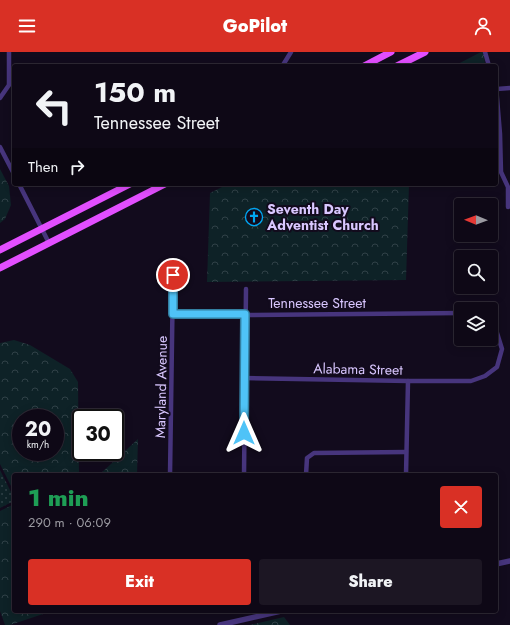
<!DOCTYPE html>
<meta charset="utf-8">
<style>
body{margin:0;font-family:Jost,sans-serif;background:#1c1623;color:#f1f3f6;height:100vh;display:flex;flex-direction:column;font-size:15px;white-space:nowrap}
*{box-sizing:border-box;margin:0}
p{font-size:13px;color:#9b9aa1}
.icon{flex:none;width:22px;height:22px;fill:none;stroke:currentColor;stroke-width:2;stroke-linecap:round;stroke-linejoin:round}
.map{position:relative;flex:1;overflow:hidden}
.sheet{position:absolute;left:12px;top:421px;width:486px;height:140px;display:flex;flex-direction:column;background:#0e0816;border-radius:4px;box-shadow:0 2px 10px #0003,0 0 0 1px #2e2935}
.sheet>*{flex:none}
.guide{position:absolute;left:12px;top:12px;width:486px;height:122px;border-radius:4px;box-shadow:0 2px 10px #0003,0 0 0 1px #2e2935;background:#0e0816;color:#f1f3f6;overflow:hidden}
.needle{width:26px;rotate:271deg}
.controls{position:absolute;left:454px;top:146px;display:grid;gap:8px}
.controls a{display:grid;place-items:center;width:44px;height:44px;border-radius:4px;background:#0e0816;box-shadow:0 2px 10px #0003,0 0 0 1px #2e2935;font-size:20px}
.speed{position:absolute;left:12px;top:357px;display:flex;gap:8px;font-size:20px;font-weight:700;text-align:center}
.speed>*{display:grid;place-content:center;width:52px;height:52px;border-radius:50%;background:#0e0816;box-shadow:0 2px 10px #0003,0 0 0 1px #2e2935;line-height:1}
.speed small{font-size:10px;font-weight:400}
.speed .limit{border:2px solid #111;border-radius:6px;background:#fff;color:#111}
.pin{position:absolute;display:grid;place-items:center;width:34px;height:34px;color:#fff;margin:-17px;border:2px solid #fff;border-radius:50%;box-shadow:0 1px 4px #0007}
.me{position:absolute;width:44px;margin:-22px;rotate:0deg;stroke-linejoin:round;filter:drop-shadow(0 0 3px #0008)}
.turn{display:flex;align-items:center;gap:14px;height:84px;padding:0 16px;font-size:18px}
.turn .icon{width:52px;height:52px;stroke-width:2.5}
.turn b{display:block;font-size:28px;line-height:34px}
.then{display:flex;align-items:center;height:38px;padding:0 16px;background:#0003;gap:8px;font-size:15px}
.round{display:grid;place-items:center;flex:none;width:42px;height:42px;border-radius:4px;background:#1c1623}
.headline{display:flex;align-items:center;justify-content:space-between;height:68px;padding:0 16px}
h1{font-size:24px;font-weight:800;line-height:30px;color:#1e9e55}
.primary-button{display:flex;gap:8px;margin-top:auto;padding:8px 16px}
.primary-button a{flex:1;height:46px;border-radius:4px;background:#d93025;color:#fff;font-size:16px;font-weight:800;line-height:46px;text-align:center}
.primary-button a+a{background:#1c1623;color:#f1f3f6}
header{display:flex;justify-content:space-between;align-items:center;height:52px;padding:0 16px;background:#d93025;color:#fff;font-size:18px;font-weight:800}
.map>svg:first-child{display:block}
.forest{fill:url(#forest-crowns);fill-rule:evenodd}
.park{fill:url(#park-dots)}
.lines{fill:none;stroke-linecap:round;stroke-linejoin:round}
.minor{stroke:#47357d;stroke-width:4.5}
.tertiary{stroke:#47357d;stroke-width:5.5}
.primary{stroke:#e24eff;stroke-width:7}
.route-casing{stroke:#337fa1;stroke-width:10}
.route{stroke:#4fc3f7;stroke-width:7}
.labels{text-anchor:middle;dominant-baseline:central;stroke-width:4;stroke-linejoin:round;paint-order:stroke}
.poi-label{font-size:14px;font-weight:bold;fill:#d9c7ff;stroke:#120b1d;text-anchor:start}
.street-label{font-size:14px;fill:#d9c7ff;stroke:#120b1d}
</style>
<header><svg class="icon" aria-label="menu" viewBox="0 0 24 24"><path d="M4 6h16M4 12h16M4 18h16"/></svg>GoPilot<svg class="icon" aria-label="person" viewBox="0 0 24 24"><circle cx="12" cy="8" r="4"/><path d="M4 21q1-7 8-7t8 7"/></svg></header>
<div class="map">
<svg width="510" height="573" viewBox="0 0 510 573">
<defs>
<pattern id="forest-crowns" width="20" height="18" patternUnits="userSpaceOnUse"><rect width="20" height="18" fill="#0e2227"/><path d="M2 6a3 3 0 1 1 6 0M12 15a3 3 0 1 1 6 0" fill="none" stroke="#304147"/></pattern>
<pattern id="park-dots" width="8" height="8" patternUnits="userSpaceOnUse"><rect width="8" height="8" fill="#0e2227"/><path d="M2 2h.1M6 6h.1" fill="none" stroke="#304147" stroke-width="1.8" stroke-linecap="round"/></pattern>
</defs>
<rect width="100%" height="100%" fill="#120b1d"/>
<g class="forest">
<polygon points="481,0 484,0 485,14 454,14"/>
<polygon points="0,117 9,134 11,153 5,167 0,171"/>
<polygon points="228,132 409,132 406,228 207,230 210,141"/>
<path d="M 14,288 L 30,293 L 70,317 L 78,330 L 79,423 L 14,423 L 14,440 L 0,412 L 0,291 ZM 21,366 L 55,366 L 55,400 L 21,400 Z"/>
<polygon points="138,387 137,423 99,423"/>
<polygon points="14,452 14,559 52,559 10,573 5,573 0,559 0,459"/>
<polygon points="284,565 290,573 250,573"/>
</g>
<polygon class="park" points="0,418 14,446 14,449 0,456"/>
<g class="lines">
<g class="minor">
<polyline points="485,0 489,14"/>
<polyline points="283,13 291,0"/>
<polyline points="496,34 500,82 501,120 508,135 508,155"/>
<polyline points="497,37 510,36"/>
<polyline points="0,46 9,33 9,0"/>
<polyline points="0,95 14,122"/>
<polyline points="19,132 49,191"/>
<polyline points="173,262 245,263 461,261"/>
<polyline points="244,326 408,329 471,329 485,324 497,315 502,297 497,281 491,273"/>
<polyline points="170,423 173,223"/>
<polyline points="244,423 246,237"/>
<polyline points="306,423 307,406 314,401 406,400"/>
<polyline points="406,423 408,329"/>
</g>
<g class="tertiary">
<polyline points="496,512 510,509"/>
<polyline points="220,573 281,559"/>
</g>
<g class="primary">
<polyline points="364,14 391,0"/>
<polyline points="397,14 425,0"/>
<polyline points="0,198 130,132"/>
<polyline points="0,216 165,132"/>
</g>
</g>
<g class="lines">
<g class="route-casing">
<polyline id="route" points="173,223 173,262 245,262 244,381"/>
</g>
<use href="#route" class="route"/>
</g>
<defs>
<g id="church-ring" transform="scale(0.9)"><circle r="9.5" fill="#120b1d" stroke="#00a6f2" stroke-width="1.5"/><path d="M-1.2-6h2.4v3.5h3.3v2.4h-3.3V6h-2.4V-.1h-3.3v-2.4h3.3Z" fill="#00a6f2"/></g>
</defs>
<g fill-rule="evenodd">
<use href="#church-ring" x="254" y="165"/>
</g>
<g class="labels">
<g class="poi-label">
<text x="267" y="157">Seventh Day<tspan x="267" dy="16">Adventist Church</tspan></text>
</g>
<g class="street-label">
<text x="317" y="251">Tennessee Street</text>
<text transform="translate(358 317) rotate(1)">Alabama Street</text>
<text transform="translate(161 335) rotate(-89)">Maryland Avenue</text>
</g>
</g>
</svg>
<div class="controls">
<a><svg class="needle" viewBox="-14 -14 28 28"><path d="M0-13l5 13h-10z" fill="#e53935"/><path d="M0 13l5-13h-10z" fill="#9b9aa1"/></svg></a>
<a><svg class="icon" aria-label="search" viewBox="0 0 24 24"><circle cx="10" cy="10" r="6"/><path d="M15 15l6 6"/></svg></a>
<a><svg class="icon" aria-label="layers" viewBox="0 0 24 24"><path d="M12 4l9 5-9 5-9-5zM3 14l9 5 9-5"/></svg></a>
</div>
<div class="speed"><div>20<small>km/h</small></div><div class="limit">30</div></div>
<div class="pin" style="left:173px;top:223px;background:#d93025"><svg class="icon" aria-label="arrive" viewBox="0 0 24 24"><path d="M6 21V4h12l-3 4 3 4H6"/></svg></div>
<svg class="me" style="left:244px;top:381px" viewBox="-20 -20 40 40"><path d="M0-17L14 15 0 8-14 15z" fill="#4fc3f7" stroke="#fff" stroke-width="4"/></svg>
<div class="guide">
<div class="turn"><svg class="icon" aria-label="left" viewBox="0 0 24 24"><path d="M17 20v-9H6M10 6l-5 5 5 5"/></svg><div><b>150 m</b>Tennessee Street</div></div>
<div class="then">Then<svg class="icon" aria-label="right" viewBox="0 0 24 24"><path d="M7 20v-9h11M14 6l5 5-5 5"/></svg></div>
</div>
<section class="sheet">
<div class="headline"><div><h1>1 min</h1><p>290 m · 06:09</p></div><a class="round" style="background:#d93025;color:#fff"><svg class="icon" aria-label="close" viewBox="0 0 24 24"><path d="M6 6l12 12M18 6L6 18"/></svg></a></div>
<div class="primary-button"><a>Exit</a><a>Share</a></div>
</section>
</div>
